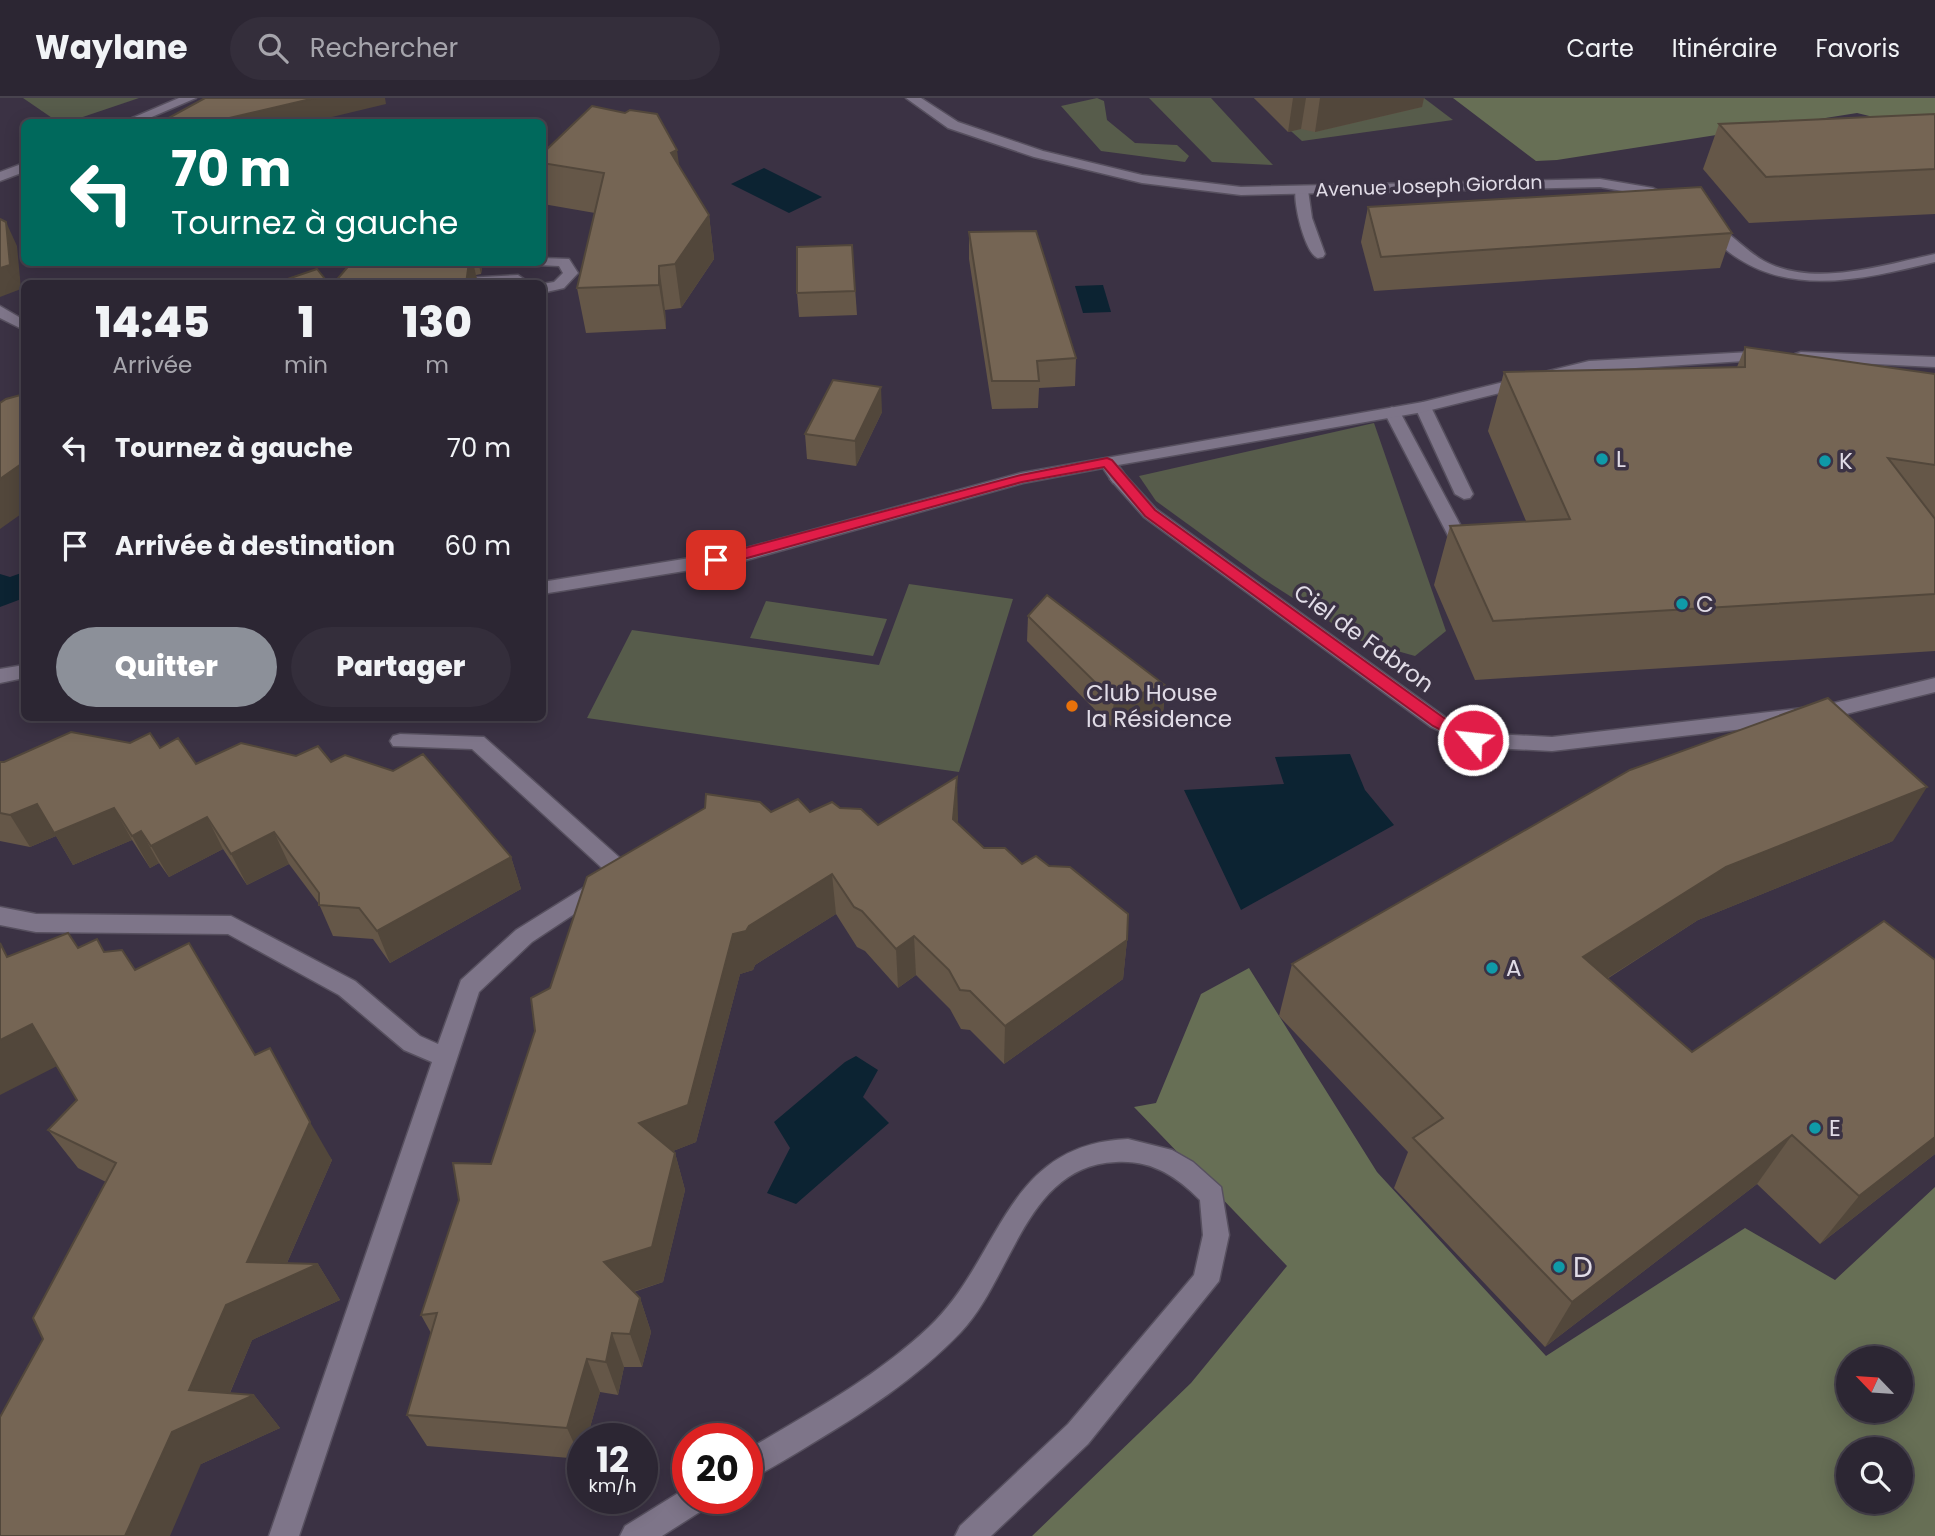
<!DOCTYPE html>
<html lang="fr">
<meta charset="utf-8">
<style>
body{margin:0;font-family:Poppins,sans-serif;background:#342e3b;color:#f1f3f6;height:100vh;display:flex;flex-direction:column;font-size:26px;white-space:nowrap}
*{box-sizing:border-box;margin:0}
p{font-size:23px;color:#a6a5ac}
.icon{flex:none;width:38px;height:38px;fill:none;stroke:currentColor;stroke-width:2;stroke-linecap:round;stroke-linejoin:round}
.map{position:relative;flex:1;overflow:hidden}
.details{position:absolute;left:21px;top:182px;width:525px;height:441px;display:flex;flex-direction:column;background:#2c2633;border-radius:10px;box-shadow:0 4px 18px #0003,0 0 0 2px #48434e}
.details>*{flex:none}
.hud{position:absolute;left:21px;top:21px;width:525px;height:147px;border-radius:10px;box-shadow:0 4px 18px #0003,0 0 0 2px #48434e;background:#00695c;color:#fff;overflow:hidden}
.needle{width:46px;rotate:295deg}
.controls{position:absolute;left:1836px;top:1248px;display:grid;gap:14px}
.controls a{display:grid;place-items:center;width:77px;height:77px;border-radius:50%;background:#2c2633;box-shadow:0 4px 18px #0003,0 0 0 2px #48434e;font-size:35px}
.speed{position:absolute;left:567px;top:1325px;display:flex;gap:14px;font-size:35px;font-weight:700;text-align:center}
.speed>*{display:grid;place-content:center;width:91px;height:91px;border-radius:50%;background:#2c2633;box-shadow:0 4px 18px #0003,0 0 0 2px #48434e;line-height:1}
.speed small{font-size:18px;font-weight:400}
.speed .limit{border:10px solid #d22;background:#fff;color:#111}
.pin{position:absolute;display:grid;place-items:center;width:60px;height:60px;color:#fff;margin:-30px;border-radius:14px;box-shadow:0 4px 10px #0006}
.me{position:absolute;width:77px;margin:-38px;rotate:298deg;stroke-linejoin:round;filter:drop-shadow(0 0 5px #0008)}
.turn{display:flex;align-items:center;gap:24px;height:147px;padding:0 35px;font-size:32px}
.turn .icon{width:91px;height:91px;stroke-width:2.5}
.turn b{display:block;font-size:49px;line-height:60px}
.eta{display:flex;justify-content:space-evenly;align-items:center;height:119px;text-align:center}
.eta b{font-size:42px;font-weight:800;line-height:49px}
.primary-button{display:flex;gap:14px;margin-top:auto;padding:14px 35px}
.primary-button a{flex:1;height:80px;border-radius:42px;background:#8c9099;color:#fff;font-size:28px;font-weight:800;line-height:80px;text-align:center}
.primary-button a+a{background:#342e3b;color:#f1f3f6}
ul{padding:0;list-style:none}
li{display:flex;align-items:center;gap:21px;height:98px;padding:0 35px}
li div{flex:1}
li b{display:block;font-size:26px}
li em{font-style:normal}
header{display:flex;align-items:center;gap:42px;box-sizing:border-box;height:98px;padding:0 35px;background:#2c2633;border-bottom:2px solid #48434e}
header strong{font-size:33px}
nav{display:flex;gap:38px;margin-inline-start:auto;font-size:24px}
.search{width:490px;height:63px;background:#342e3b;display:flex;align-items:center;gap:18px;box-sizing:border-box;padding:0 24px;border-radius:38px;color:#a6a5ac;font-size:26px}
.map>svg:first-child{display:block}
.green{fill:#575c4b}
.forest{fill:#676f55;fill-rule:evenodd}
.water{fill:#0c2332}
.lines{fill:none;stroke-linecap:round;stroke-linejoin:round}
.lane-casing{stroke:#57505f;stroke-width:3}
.street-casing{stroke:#57505f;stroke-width:3}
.lane{fill:#7e7589;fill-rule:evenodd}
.street{fill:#7e7589;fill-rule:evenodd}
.wall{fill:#655748}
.shaded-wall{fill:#52473b}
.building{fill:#756554;stroke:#52473b;stroke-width:2}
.route{fill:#e11d48;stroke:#92132f;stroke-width:2}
.culture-dot{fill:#0f9aa8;stroke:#3b3244;stroke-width:2.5}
.food-dot{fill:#e8710a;stroke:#3b3244;stroke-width:2.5}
.labels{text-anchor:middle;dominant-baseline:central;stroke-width:7;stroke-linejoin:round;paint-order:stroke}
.far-street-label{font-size:19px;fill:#e1dce7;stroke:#3b3244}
.poi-label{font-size:23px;fill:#e1dce7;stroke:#3b3244;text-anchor:start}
.street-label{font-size:23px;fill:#e1dce7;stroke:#3b3244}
.near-poi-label{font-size:28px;fill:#e1dce7;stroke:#3b3244;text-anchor:start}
</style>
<header>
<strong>Waylane</strong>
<div class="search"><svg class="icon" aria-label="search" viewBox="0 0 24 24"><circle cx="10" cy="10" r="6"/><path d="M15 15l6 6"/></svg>Rechercher</div>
<nav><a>Carte</a><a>Itinéraire</a><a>Favoris</a></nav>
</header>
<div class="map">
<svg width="1935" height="1438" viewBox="0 0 1935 1438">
<rect width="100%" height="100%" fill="#3b3244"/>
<g class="green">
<polygon points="23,0 139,0 68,24 58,24"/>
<polygon points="1097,0 1104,3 1107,22 1135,45 1177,47 1189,58 1185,64 1101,53 1061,8"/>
<polygon points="1149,0 1211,0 1273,67 1212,64"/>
<polygon points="1254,0 1424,0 1453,22 1302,43"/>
<polygon points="1374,325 1446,533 1415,558 1358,542 1262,480 1156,403 1139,378"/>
<polygon points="909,486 1013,501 959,674 587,620 632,532 879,567"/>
<polygon points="766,503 887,521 873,558 750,540"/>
</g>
<g class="forest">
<polygon points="1453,0 1935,0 1935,34 1857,15 1557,62 1536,63"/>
<path d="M 1249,870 L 1377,1074 L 1546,1258 L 1745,1130 L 1835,1182 L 1935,1089 L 1935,1438 L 1032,1438 L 1191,1285 L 1287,1168 L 1134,1009 L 1156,1005 L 1201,896 ZM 1848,1260 L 1900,1260 L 1900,1312 L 1848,1312 ZM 1848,1351 L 1900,1351 L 1900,1404 L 1848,1404 Z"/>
</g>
<g class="water">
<polygon points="764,70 822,99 789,115 731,86"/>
<polygon points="1103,187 1111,214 1083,215 1075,188"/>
<polygon points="24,474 24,500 0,509 0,476 10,479"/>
<polygon points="1350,656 1365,692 1394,727 1241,812 1184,692 1284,686 1275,659"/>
<polygon points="856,958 878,972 863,999 889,1025 796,1106 767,1095 790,1050 774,1024 845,964"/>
</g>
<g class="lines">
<g class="lane-casing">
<g id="lane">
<path d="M 1296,89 L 1308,92 L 1312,120 L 1325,156 L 1323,159 L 1318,160 C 1305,156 1292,102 1296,89 Z"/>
<polygon points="542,160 569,161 578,175 564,190 542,195 542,186 554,184 563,175 559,168 537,167 535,164 542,164"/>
<polygon points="518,177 531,186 423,186 430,182"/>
<polygon points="0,208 24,222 24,232 0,220"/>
<polygon points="1423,304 1431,309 1473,396 1470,400 1464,401 1455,396 1415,309"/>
<polygon points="1392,309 1400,314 1472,449 1469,453 1463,455 1454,449 1384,314"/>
<polygon points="1119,376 1125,377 1156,411 1445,619 1476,635 1552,639 1803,610 1813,617 1803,624 1552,653 1473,649 1431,629 1144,419 1110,381"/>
<polygon points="1935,580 1935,594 1826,621 1816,614 1826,607"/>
<polygon points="400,636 484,639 629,768 632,774 629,780 613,780 472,651 393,648 390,643 393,638"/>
<polygon points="601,779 609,781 612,787 609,793 532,844 479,894 299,1438 269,1438 432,964 404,952 339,897 228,836 36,834 0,827 0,809 36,816 231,818 355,883 420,938 438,946 461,882 516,832"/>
</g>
</g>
<g class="street-casing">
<g id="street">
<polygon points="179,0 196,0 140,24 123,24"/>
<polygon points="906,0 921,0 958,24 1043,53 1142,77 1241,89 1600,81 1653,90 1678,103 1671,107 1645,97 1600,89 1241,97 1142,85 1034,59 948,30"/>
<polygon points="24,65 24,74 0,83 0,74"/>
<path d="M 1707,122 C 1720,125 1747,154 1764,163 C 1814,190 1883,167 1935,156 L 1935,164 C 1871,179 1799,199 1739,161 C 1725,153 1714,140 1702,129 L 1702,123 Z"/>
<polygon points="1769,253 1777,258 1775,261 1589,273 1423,314 1118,367 1128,381 1119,386 1113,385 1103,370 1023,385 740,464 542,496 542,484 739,452 1021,375 1423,304 1589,263"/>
<polygon points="1801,254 1935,259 1935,269 1795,262 1795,256"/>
<polygon points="24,567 24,580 0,585 0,571"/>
<path d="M 1128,1041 L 1172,1052 L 1193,1064 L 1221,1089 L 1229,1137 L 1219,1183 L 1088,1346 L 991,1438 L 955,1438 L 960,1428 L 1068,1326 L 1194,1177 L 1203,1137 L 1200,1102 C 1175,1077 1151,1062 1116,1064 C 1026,1067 1012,1181 961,1234 C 916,1281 863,1315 808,1348 C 788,1360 768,1373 747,1382 L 747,1352 C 811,1314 875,1280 929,1229 C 1002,1160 1004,1046 1128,1041 Z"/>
<polygon points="688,1389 688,1400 710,1400 706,1410 662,1438 620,1438 625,1428"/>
</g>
</g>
<use href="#lane" class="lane"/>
<use href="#street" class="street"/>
</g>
<g class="wall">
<polygon points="1254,0 1424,0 1422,9 1315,34 1301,31 1288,34"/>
<polygon points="1935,16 1935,116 1749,125 1703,71 1719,26"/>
<polygon points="542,56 679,69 709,117 714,161 681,210 665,212 666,231 586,235 577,190 595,115 543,106"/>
<polygon points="1368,109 1732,135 1720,170 1374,193 1361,144"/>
<polygon points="969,134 1076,260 1075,288 1039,290 1038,310 992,311 969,161"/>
<polygon points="852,147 857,217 799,219 797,195"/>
<polygon points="352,164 483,164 481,176 476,177 478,186 333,186"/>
<polygon points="1745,249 1935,276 1935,553 1475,582 1434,487 1450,428 1526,423 1488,333 1504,274 1737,269"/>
<polygon points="882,314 856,368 807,361 805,336"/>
<polygon points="1028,518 1166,588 1163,614 1111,628 1027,543"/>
<polygon points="160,650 196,666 296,658 331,664 511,759 521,791 390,865 373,841 333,838 319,806 289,766 247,787 223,751 169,779 159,765 150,770 132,742 73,767 56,738 30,749 0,743 0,664"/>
<polygon points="840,710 878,727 958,720 957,725 984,750 1022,766 1127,842 1123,881 1004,966 970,932 961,931 950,911 916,877 898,890 865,853 857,849 836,816 755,867 753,872 740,876 696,1044 673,1053 675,1055 685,1092 663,1184 634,1194 640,1200 651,1234 642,1269 624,1269 618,1297 600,1294 587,1340 583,1340 581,1361 427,1348 407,1317 431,1235 421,1217 491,1066 550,890 771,714 810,714"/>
<polygon points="1893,743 1698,822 1607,881 1692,954 1935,1056 1820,1146 1757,1086 1545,1249 1394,1090 1408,1054 1279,918 1292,866"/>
<polygon points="78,850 105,854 135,872 255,957 332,1062 287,1165 318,1166 340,1202 252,1242 230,1295 254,1297 280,1330 201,1366 43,1241 106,1084 78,1070 48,1032 77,1002 56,968 10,858"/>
</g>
<g class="shaded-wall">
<polygon points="315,0 385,0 386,6 311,24 212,24"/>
<polygon points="1293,0 1306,0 1301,31 1288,34"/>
<polygon points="1320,0 1424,0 1422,9 1315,34"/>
<polygon points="677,52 683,95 671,55"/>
<polygon points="709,117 714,161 681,210 675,166"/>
<polygon points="6,124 17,148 21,191 0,199 0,170"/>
<polygon points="469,164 473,164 478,186 466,186"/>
<polygon points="478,164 483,164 481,176"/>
<polygon points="659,168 665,212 666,231 659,187"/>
<polygon points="881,289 882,314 856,368 855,343"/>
<polygon points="24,364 24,414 0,431 0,381"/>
<polygon points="1166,588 1163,614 1111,628 1114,603"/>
<polygon points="957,679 958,720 953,761 953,721"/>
<polygon points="1927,689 1893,743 1698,822 1559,911 1583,859 1726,769"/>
<polygon points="37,706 114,710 132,742 73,767 56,738 30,749 10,717"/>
<polygon points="207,719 223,751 169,779 151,748"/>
<polygon points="141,733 159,765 150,770 132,738"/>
<polygon points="274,734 289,766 247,787 231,756"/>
<polygon points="511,759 521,791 390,865 377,833"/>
<polygon points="832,776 836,816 755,867 753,872 740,876 696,1044 650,1062 639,1025 733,836"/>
<polygon points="914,838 916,877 898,890 896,851"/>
<polygon points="1127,842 1123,881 1004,966 1005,928"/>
<polygon points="32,926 61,966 0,997 0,942"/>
<polygon points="310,1024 332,1062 279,1183 318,1166 340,1202 252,1242 223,1311 254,1297 280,1330 201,1366 170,1438 125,1438 226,1207 247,1164"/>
<polygon points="1792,1037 1757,1086 1545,1249 1572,1204"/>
<polygon points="1935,1039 1935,1056 1820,1146 1859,1098"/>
<polygon points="675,1055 685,1092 663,1184 616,1199 604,1164"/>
<polygon points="640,1200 651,1234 642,1269 630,1236"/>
<polygon points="612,1235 624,1269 618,1297 606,1264"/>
<polygon points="587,1261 600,1294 587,1340 583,1340 583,1355 581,1361 567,1330"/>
</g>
<g class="building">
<polygon points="205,0 315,0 212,24 164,24 163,23"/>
<polygon points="592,8 625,15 630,12 657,16 677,52 671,55 709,117 675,166 659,168 659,187 577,190 604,75 542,65 542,56"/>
<polygon points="1935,16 1935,71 1766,79 1719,26"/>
<polygon points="1701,89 1732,135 1381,159 1368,109"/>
<polygon points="0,121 6,124 10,167 0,170"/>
<polygon points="1036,133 1076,260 1037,263 1039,283 992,283 969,134"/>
<polygon points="852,147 855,193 797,195 797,149"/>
<polygon points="352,164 469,164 466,186 333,186"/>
<polygon points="317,171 329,186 273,186"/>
<polygon points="1745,249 1935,276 1935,367 1888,360 1935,421 1935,496 1493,523 1450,428 1570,421 1504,274 1745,269"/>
<polygon points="833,282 881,289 855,343 805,336"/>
<polygon points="24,296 24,364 0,381 0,305 6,301"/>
<polygon points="1047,497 1166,588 1114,603 1028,518"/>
<polygon points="1828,600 1927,689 1726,769 1583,859 1692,954 1884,823 1935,862 1935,1039 1859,1098 1792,1037 1572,1204 1413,1040 1443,1020 1292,866 1630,672"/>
<polygon points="71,634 130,645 150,635 160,650 178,640 196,666 241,645 296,658 318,648 331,664 345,657 393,673 423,656 511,759 377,833 359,810 319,807 319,795 274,734 231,756 207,719 151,748 141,733 132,738 114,710 54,735 37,706 10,717 0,715 0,664 4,664"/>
<polygon points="957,679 953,721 984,750 1005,750 1022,766 1036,758 1049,768 1070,769 1128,816 1127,842 1005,928 970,893 960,892 949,872 914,838 896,851 862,813 854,809 832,776 749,828 746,833 733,836 688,1007 639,1025 675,1055 652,1149 604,1164 640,1200 630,1236 612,1235 606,1264 587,1261 567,1330 407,1317 437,1215 421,1217 459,1102 453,1065 491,1066 535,933 531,900 550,890 587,779 705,710 706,696 760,704 771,714 798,701 810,714 832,704 840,710 861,711 878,727"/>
<polygon points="68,835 78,850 97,841 104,854 122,852 135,872 189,845 255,957 270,950 310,1024 247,1164 318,1166 226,1207 189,1292 254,1297 172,1334 125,1438 0,1438 0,1319 43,1241 33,1220 116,1065 48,1032 77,1002 32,926 0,942 0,845 7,859"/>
</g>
<polygon class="route" points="1107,360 1112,362 1155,412 1444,620 1479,639 1479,646 1468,646 1433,628 1145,418 1104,369 1022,384 740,462 716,466 709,462 711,459 1021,377"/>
<g class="culture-dot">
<circle cx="1602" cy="361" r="7"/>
<circle cx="1825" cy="363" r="7"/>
<circle cx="1682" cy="506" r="7"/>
<circle cx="1492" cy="870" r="7"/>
<circle cx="1815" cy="1030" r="7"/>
<circle cx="1559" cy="1169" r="7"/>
</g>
<circle class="food-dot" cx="1072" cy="608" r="7"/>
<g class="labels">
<g class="far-street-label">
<text transform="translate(1429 88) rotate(-2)">Avenue Joseph Giordan</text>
</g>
<g class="poi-label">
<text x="1616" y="361">L</text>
<text x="1839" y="363">K</text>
<text x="1696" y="506">C</text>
<text x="1086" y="595">Club House<tspan x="1086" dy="26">la Résidence</tspan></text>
<text x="1506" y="870">A</text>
<text x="1829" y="1030">E</text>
</g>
<g class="street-label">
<text transform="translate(1364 540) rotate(36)">Ciel de Fabron</text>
</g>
<g class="near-poi-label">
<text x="1573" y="1169">D</text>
</g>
</g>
</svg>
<div class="controls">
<a><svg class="needle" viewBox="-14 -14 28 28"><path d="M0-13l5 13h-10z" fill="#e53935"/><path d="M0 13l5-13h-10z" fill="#a6a5ac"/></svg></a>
<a><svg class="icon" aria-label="search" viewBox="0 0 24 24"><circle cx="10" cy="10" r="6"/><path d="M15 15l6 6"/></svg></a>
</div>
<div class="speed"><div>12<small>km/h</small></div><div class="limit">20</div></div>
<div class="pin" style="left:716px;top:462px;background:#d93025"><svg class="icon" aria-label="arrive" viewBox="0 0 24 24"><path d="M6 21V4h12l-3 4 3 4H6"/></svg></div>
<svg class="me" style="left:1473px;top:642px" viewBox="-20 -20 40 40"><circle r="17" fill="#e11d48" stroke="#fff" stroke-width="3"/><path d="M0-11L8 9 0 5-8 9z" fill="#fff"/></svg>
<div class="hud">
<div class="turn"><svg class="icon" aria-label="left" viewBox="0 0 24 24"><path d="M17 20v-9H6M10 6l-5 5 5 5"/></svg><div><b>70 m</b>Tournez à gauche</div></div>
</div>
<section class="details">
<div class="eta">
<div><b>14:45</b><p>Arrivée</p></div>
<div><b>1</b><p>min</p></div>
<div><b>130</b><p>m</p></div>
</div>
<ul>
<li><svg class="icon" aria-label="left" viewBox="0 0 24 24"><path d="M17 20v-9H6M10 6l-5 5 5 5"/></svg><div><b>Tournez à gauche</b></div><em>70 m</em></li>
<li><svg class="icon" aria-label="arrive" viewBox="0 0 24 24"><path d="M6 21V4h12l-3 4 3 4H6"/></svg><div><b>Arrivée à destination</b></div><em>60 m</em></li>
</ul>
<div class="primary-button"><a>Quitter</a><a>Partager</a></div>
</section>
</div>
